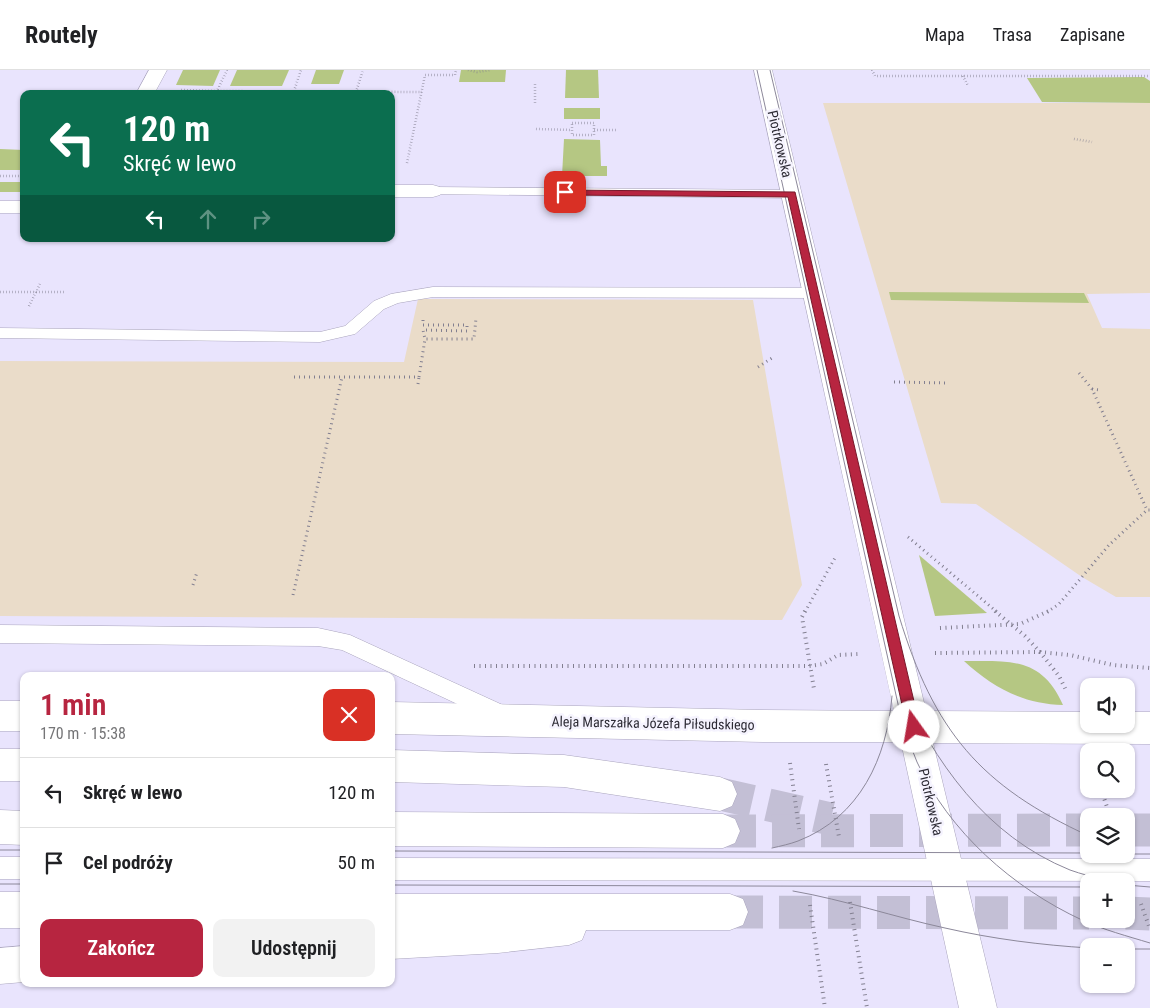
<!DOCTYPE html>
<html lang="pl">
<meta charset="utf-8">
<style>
body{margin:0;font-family:"Roboto Condensed",sans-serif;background:#f2f2f2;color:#202124;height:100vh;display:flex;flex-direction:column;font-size:19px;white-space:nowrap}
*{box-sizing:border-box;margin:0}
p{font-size:16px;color:#757577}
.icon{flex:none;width:28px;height:28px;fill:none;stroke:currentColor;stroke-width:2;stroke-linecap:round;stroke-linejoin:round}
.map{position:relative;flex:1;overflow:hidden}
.panel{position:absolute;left:20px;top:602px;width:375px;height:315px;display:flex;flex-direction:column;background:#fff;border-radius:10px;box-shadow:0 1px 4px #0004}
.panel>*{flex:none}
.banner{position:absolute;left:20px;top:20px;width:375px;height:152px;border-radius:10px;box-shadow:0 1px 4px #0004;background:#0b6e4f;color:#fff;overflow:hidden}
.tools{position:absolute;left:1080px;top:608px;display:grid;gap:10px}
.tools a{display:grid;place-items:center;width:55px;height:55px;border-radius:10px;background:#fff;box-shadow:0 1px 4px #0004;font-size:25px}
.pin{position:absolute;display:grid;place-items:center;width:42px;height:42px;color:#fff;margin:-21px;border-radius:10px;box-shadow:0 2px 8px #0006}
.me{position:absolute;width:55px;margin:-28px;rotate:347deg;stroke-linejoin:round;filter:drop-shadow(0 0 4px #0008)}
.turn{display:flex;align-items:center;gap:18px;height:105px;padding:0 20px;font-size:22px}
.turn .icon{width:65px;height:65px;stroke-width:2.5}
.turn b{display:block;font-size:35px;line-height:42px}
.lanes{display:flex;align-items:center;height:48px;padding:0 20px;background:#0003;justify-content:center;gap:25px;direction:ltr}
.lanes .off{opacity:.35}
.round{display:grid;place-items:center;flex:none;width:52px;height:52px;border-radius:10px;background:#f2f2f2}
.overview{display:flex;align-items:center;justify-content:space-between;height:85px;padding:0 20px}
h1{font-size:30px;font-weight:600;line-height:38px;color:#b72540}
.primary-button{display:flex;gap:10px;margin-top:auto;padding:10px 20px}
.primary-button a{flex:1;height:58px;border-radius:10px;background:#b72540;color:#fff;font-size:20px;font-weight:600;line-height:58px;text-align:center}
.primary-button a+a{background:#f2f2f2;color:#202124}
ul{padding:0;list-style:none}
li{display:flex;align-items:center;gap:15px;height:70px;padding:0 20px;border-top:1px solid #e0e0e0}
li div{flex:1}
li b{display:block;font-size:19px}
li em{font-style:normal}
header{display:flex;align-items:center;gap:30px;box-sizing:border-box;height:70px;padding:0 25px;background:#fff;border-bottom:1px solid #e0e0e0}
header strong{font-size:24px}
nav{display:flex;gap:28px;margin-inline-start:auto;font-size:18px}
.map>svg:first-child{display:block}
.commercial{fill:#eadcc9}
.green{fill:#b5c783}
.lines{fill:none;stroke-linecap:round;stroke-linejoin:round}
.secondary-tunnel{stroke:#c3bfd5;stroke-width:33;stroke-dasharray:33 16;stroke-linecap:butt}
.lane-casing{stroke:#aaa5bd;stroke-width:1}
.street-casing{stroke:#aaa5bd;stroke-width:1}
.secondary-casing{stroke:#aaa5bd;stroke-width:1}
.path-far2{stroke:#827f90;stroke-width:2.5;stroke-dasharray:0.5 2.5;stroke-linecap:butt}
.path-far1{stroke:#827f90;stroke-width:3;stroke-dasharray:1 4;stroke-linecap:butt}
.path{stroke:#827f90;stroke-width:4;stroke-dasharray:1 4.5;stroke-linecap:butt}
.lane{fill:#fff;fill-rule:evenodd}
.street{fill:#fff;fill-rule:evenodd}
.secondary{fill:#fff;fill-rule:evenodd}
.tram{stroke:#8c889a;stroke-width:1}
.route{fill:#b72540;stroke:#77182a}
.labels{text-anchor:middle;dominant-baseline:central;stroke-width:5;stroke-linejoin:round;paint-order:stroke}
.street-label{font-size:14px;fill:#2d2b35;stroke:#f5f3fe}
</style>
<header>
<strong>Routely</strong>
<nav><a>Mapa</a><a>Trasa</a><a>Zapisane</a></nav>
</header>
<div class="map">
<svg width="1150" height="938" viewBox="0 0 1150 938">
<rect width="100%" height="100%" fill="#e9e4fd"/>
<g class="commercial">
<polygon points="823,33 1150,33 1150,223 1087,224 1102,258 1150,259 1150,527 1116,527 1082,507 976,434 941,433"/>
<polygon points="418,229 753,230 802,515 782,550 0,546 0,291 404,292"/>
</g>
<g class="green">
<polygon points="183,0 220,0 213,16 176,15"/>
<polygon points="237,0 289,0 282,16 230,16"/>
<polygon points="316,0 344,0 339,14 311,14"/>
<polygon points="461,0 506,0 505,12 459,12"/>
<polygon points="566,0 598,0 599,28 565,28"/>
<polygon points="1144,7 1150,11 1150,33 1042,32 1027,8"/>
<rect x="564" y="38" width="36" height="11"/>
<polygon points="564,69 600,70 601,96 607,96 607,106 562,106"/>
<polygon points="0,79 24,80 24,100 0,100"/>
<rect x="0" y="112" width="24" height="10"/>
<polygon points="889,222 1084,223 1089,233 891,230"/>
<polygon points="919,485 987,543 935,546"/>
<path d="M 964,591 C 1010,591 1042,587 1063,635 C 1024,634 993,618 964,591 Z"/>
</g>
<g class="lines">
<g class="secondary-tunnel">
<polyline points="720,724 831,749"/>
<polyline points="1126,760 1150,760"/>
<polyline points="723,761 1089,760"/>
<polyline points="730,842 1089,843"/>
<polyline points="1126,843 1150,844"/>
</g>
<g class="lane-casing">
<g id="lane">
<polygon points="433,117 792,120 798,124 792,128 429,124 427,121 429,118"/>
<polygon points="433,217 814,218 819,220 821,223 819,226 814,228 433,227 398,233 384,239 355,264 320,272 0,268 0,258 320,262 345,256 374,231 391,224"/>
<polygon points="0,555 318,558 350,565 507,637 510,644 507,651 500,654 342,580 318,576 0,573"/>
<rect x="0" y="787" width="24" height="22"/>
<polygon points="391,788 1150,789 1150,811 391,810"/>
</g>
</g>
<g class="street-casing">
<g id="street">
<polygon points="149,0 167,0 154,24 136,24"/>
<polygon points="391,115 433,115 440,117 443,121 440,125 433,127 391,127"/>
<rect x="0" y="131" width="24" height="12"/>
</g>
</g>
<g class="secondary-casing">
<g id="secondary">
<polygon points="754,0 772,0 926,641 1089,642 1089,654 1126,654 1126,642 1150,642 1150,674 933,673 997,938 959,938 901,672 763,672 391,664 391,632 763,640 894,641"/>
<rect x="0" y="631" width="24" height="30"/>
<rect x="0" y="679" width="24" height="32"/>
<polygon points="391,680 564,685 720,707 732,712 737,724 732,736 720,741 564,717 391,712"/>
<polygon points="0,740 24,741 24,775 0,774"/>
<polygon points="391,742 723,744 735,749 740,761 735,773 723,778 391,776"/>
<rect x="0" y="822" width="24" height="36"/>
<polygon points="391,824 730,824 743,829 748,842 743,855 730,860 586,860 582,870 569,875 498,883 391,889"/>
<polygon points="24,876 24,912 0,914 0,878"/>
</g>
</g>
<g class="path-far2">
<polyline points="227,0 217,21 422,22"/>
<polyline points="468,0 477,2 491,0"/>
<polyline points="872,0 875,6 1150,6"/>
<polyline points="963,6 968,16"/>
<polyline points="535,14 535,33"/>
<polyline points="181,20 217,21 215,24"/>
<polyline points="294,21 301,0"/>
<polyline points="356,22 363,0"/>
<rect x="572" y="53" width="22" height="12"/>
<polyline points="536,59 572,60"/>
<polyline points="594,60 618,60"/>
<polyline points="1074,69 1092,72"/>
<polyline points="407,93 425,5 455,5 456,0"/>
<polyline points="0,106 24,106"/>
<polyline points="0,222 64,222"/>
<polyline points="29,236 41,212"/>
</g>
<g class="path-far1">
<polyline points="423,250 423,255 467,255 467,261 423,260 425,269"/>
<polyline points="758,297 772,288"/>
<polyline points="1079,303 1092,319 1147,440 1150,440"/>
<polyline points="294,307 419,307 425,269 474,269 476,248"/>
<polyline points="894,312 949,313"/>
<polyline points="418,314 419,307"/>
<polyline points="1092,319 1100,320"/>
<polyline points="908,467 997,542"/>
<polyline points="193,515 197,502"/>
<polyline points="293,525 342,307"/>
<polyline points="805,542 836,486"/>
<polyline points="1047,542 1059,534 1109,475 1147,440"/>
</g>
<g class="path">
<polyline points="805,541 802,547 814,619"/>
<polyline points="995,541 1025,566 1040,582 1070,585 1113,595 1150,598"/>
<polyline points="940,558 1020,554 1049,541"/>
<polyline points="935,583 1040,582 1059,606 1066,620"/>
<polyline points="474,596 809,596 823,594 838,585 859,584"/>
<polyline points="790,693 799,759"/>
<polyline points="826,694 839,767"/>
<polyline points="1101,719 1110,746"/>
<polyline points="850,832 867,938"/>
<polyline points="1141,834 1150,859"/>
<polyline points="810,835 825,938"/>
</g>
<use href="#lane" class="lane"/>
<use href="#street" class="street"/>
<use href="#secondary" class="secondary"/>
<g class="tram">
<path d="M 757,0 L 898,634 C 903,654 909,673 917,692 C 949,762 1013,818 1082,850 C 1104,860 1127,866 1150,873"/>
<path d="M 770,0 L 899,546 C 934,661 980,716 1089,766"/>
<path d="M 899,613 C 934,692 986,766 1070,800 C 1081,804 1094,807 1106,811"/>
<path d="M 772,778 C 781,776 790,774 798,771 C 860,747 887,688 892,626"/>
<polyline points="0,780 24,780"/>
<polyline points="391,781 1089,783"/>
<polyline points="1117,784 1150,784"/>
<polyline points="0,814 24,814"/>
<polyline points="391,815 1089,817"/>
<polyline points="1126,815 1150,817"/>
<path d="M 793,821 C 845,830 894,847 945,858 C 993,869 1041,875 1089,878"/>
<polyline points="1126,879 1150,879"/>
</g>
</g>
<polygon class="route" points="562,120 795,122 920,657 918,661 914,663 909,661 907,657 788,127 565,125 561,122"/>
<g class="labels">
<g class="street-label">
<text transform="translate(780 74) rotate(77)">Piotrkowska</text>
<text transform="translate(653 653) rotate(1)">Aleja Marszałka Józefa Piłsudskiego</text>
<text transform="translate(931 732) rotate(77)">Piotrkowska</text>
</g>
</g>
</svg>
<div class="tools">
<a><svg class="icon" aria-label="sound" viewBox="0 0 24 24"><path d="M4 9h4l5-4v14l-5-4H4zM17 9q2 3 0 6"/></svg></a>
<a><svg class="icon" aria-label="search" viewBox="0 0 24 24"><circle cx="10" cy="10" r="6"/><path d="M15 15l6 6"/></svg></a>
<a><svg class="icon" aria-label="layers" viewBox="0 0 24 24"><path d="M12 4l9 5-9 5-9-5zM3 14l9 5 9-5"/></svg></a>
<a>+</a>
<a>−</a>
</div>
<div class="pin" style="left:565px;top:122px;background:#d93025"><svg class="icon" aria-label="arrive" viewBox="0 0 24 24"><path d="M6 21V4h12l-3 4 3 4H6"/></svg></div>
<svg class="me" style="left:914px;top:657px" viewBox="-20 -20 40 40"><circle r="19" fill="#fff"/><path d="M0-13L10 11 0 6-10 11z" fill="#b72540"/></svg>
<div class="banner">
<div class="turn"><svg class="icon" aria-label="left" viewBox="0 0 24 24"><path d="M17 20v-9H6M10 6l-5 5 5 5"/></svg><div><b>120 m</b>Skręć w lewo</div></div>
<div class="lanes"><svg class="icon" aria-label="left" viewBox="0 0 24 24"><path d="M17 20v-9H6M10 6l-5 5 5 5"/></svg><svg class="icon off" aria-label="ahead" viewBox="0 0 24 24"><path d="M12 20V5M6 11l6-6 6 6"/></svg><svg class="icon off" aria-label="right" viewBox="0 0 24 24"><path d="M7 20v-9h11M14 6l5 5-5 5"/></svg></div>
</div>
<section class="panel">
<div class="overview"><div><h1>1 min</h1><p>170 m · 15:38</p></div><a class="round" style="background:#d93025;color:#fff"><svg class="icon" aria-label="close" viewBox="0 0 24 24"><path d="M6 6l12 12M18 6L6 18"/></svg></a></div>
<ul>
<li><svg class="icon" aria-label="left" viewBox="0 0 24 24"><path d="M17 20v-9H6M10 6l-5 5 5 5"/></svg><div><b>Skręć w lewo</b></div><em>120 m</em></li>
<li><svg class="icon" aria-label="arrive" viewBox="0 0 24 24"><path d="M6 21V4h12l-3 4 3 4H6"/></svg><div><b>Cel podróży</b></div><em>50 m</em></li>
</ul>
<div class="primary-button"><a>Zakończ</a><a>Udostępnij</a></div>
</section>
</div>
